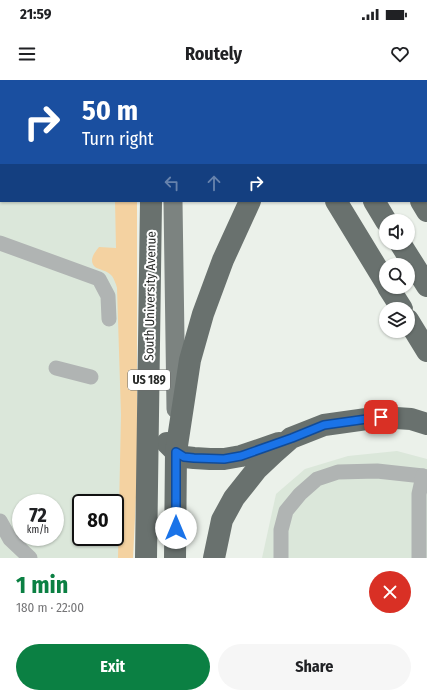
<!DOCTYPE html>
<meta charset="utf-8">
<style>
body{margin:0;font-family:"Fira Sans Condensed",sans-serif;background:#f6f6f6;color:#202124;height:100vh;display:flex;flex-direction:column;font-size:15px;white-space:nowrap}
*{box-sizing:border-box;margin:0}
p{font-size:13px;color:#757577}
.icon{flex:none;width:22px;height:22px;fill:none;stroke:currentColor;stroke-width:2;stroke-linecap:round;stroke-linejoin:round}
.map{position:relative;height:478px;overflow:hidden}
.details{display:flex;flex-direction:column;background:#fff;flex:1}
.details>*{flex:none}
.hud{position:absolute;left:0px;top:0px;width:427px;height:122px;box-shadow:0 1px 3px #0004;background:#1a4fa0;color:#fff;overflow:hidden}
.fabs{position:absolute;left:379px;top:134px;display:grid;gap:8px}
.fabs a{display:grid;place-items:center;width:36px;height:36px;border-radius:50%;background:#fff;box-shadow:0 1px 3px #0004;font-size:20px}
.speed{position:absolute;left:12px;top:414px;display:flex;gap:8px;font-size:20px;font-weight:700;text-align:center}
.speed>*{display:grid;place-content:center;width:52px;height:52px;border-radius:50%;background:#fff;box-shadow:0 1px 3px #0004;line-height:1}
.speed small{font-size:10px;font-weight:400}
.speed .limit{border:2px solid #111;border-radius:6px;background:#fff;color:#111}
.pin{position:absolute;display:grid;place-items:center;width:34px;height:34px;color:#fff;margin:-17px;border-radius:8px;box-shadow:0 2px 6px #0006}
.me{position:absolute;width:44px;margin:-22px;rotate:0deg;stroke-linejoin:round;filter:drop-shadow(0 0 3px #0008)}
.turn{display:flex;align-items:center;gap:14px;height:84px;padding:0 16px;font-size:18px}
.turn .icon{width:52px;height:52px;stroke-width:2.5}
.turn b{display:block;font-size:28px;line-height:34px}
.lanes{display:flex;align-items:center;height:38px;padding:0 16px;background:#0003;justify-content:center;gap:20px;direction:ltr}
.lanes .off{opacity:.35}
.round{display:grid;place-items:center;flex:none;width:42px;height:42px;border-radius:21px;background:#f6f6f6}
.summary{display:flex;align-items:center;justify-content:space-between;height:68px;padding:0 16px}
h1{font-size:24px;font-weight:700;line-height:30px;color:#0b8043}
.button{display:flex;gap:8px;margin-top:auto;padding:8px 16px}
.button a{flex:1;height:46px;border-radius:24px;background:#0b8043;color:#fff;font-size:16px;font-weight:700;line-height:46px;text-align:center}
.button a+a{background:#f6f6f6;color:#202124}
.status{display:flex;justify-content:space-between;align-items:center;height:28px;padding:0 20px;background:#fff;direction:ltr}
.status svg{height:11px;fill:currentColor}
header{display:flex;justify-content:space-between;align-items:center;height:52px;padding:0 16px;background:#fff;font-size:18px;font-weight:700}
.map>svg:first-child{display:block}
.built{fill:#dbe7da;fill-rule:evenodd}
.green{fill:#f4d2a1}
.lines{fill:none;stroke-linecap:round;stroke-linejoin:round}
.minor{stroke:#b0b4b3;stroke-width:15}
.major{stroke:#7c8380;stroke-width:19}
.highway{stroke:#69716e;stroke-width:22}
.route-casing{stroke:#114b97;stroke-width:10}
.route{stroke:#1a73e8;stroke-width:7}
.labels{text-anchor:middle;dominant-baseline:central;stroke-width:4;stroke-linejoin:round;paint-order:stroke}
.shield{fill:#fff;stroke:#686a68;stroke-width:1}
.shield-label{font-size:12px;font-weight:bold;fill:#282a28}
.street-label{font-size:13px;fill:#282a28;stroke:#fff}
</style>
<div class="status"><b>21:59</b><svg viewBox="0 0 49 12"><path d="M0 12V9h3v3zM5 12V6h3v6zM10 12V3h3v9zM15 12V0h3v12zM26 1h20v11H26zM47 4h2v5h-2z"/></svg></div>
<header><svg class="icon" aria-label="menu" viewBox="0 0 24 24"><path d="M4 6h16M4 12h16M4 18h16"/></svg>Routely<svg class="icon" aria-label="heart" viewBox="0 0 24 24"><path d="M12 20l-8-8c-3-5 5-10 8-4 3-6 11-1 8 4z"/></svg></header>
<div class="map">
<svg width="427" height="478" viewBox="0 0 427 478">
<rect width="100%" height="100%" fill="#ebf1ea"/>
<g class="built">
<path d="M 0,0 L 137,0 L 137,1 L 1,1 L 1,121 L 137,121 L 133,478 L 0,478 ZM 21,423 L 55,423 L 55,457 L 21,457 ZM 81,423 L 115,423 L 115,457 L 81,457 Z"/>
<polygon points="397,371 427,379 427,478 262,478 276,414 305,389 348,376"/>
</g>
<g class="green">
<rect x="14" y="0" width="123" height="1"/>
<path d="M 115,121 L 137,121 L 137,397 L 133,478 L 118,478 L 121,335 L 117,208 C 116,204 114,199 112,196 C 107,190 99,190 95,187 C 88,180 95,172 99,167 L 116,168 Z"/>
</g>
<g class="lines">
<g class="minor">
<polyline points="0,163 99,199 108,216 109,239"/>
<polyline points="56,288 91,297"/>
<polyline points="0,441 10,459 30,478"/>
<polyline points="281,478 281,450 286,431 300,414 317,399 338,392 377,391 423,396 427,398"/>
<polyline points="419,478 419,414 423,396"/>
</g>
<g class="major">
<polyline points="172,0 172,1"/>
<polyline points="173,121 176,329"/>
</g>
<g class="highway">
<polyline points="260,0 261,1"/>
<polyline points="301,0 301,1"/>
<polyline points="347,0 347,1"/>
<polyline points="152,1 152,0"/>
<polyline points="336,121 386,203"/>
<polyline points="374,121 386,141"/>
<polyline points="421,121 427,131"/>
<polyline points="400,163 427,206"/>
<polyline points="388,207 402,229"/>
<polyline points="408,240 427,271"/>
<polyline points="167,363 176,372 185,377 194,378 210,379 224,379 241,376 279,363"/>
<polyline points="146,478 151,121"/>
<polyline points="175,478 176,372 190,280 203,234 223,180 250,121"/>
<polyline points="214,478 222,440 234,418 257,389 274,373 291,358 324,345 381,337 411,339 427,344"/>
</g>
</g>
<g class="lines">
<g class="route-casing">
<polyline id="route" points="176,448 176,372 184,377 194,378 224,379 241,376 292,358 324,345 381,337"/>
</g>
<use href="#route" class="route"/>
</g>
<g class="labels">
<rect class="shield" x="128" y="290" width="42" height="20" rx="3"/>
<g class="shield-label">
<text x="149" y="300">US 189</text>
</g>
<g class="street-label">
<text transform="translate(150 216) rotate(-89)">South University Avenue</text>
</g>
</g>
</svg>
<div class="fabs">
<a><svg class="icon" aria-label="sound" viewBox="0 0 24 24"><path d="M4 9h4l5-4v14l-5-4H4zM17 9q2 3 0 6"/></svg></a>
<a><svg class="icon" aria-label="search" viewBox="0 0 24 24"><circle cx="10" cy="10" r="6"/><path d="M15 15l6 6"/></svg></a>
<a><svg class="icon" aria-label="layers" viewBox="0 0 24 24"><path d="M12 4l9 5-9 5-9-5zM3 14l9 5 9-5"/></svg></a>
</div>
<div class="speed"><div>72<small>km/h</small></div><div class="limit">80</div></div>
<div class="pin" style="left:381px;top:337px;background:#d93025"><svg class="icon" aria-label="arrive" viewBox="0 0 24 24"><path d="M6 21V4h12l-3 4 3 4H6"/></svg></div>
<svg class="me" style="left:176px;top:448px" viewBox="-20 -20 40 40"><circle r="19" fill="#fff"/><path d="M0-13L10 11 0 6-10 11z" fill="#1a73e8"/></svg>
<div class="hud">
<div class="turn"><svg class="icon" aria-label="right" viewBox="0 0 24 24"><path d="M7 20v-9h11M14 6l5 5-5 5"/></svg><div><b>50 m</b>Turn right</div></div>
<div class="lanes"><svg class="icon off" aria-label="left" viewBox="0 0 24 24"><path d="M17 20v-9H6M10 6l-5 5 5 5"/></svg><svg class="icon off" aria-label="ahead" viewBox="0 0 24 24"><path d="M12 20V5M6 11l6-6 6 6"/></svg><svg class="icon" aria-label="right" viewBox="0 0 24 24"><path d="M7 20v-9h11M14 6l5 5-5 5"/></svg></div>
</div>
</div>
<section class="details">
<div class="summary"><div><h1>1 min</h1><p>180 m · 22:00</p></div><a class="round" style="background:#d93025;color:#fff"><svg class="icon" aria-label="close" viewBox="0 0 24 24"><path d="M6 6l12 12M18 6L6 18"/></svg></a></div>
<div class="button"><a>Exit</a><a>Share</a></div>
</section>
